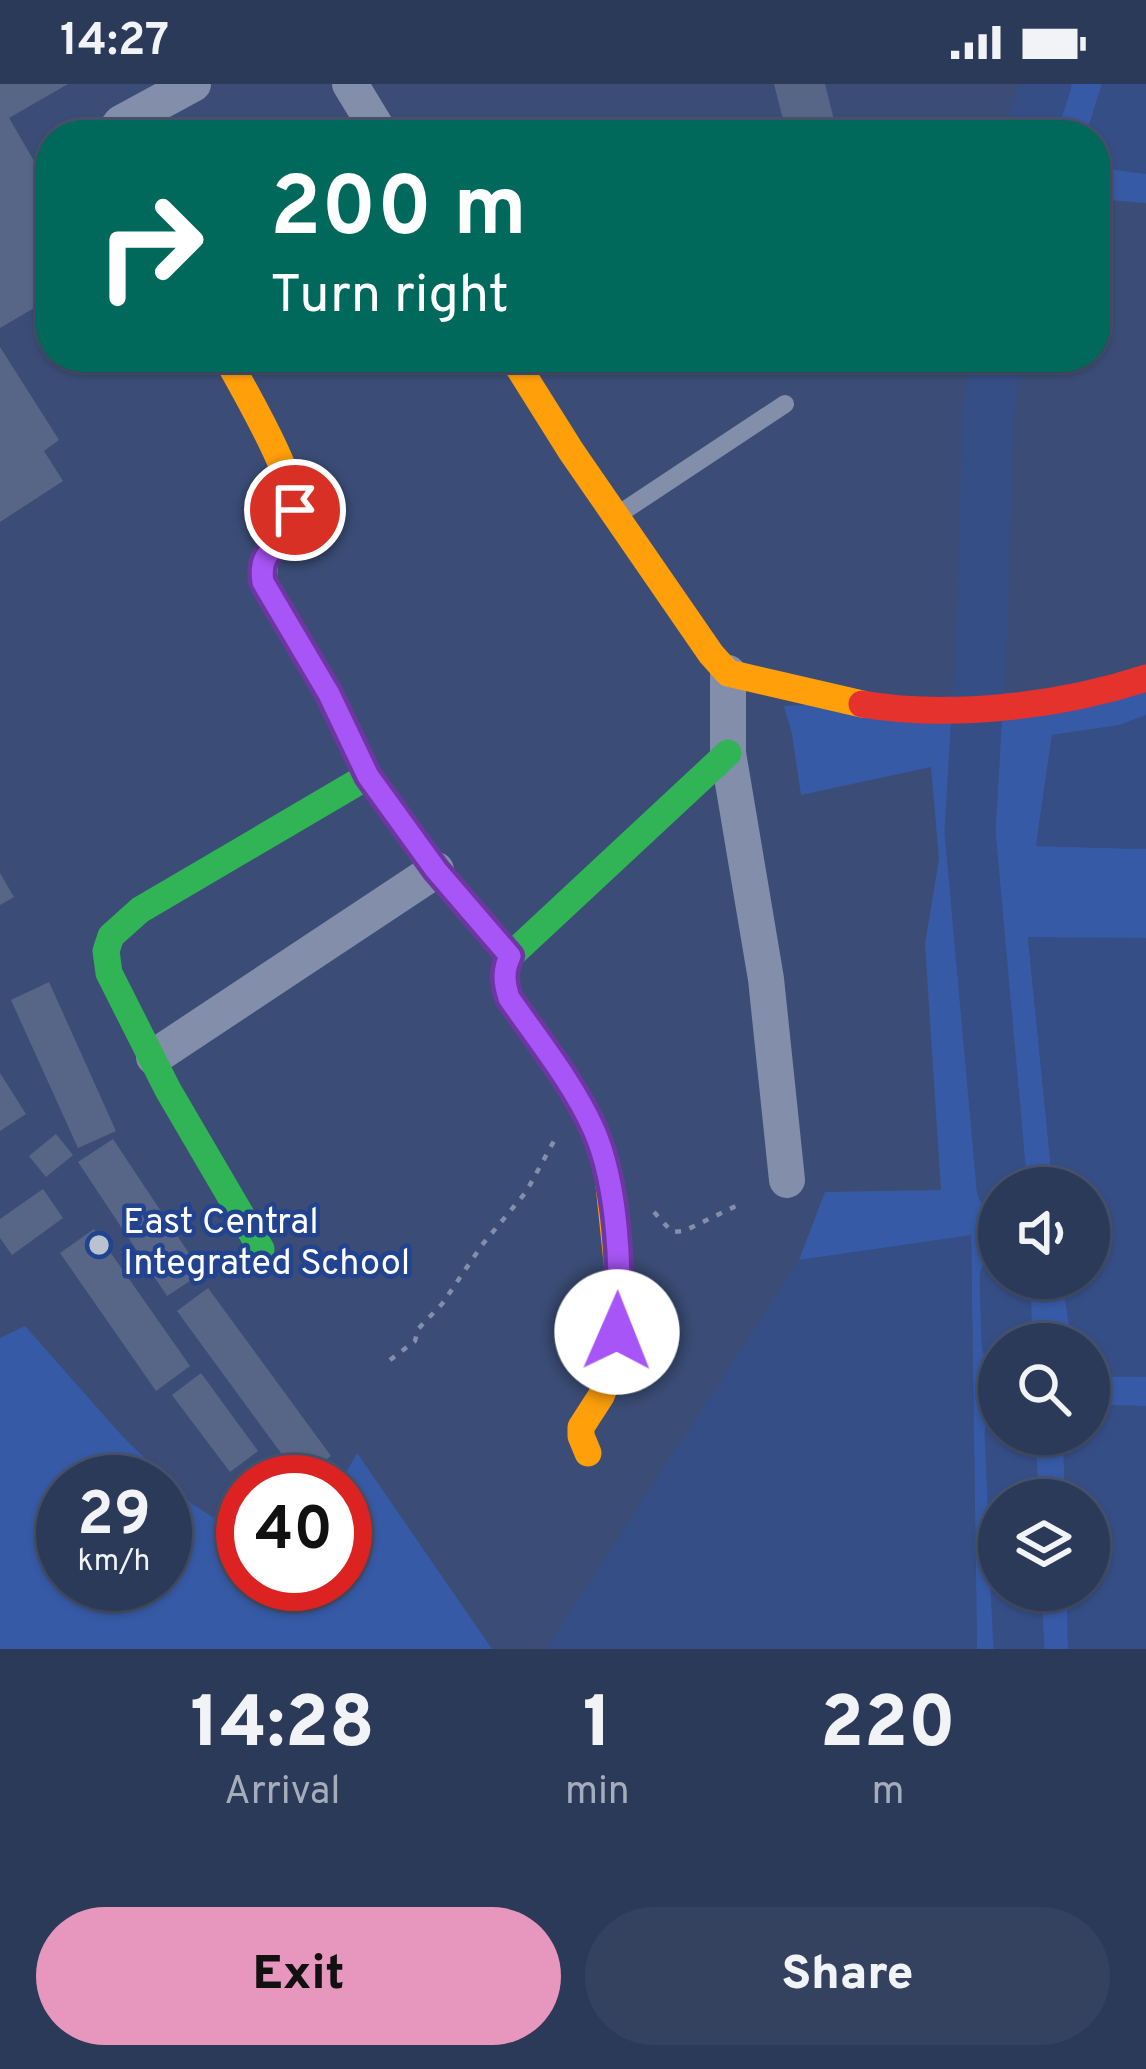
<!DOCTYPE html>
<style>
body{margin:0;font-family:Overpass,sans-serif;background:#34415f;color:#f1f3f6;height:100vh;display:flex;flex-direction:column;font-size:45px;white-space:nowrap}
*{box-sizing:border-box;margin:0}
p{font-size:39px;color:#a6adba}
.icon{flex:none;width:66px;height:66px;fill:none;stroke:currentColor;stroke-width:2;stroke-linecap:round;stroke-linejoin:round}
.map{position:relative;height:1565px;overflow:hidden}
.drawer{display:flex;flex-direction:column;background:#2c3a59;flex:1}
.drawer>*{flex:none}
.hud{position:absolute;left:36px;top:36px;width:1074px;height:252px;border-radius:48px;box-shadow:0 3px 9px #0004,0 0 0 3px #48546f;background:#00695c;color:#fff;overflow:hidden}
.fabs{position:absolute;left:978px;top:1083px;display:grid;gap:24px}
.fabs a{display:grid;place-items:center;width:132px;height:132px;border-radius:50%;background:#2c3a59;box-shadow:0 3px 9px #0004,0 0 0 3px #48546f;font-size:60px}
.speed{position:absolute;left:36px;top:1371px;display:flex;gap:24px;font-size:60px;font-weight:700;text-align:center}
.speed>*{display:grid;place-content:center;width:156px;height:156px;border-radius:50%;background:#2c3a59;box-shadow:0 3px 9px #0004,0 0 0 3px #48546f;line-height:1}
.speed small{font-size:30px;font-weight:400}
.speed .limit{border:18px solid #d22;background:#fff;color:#111}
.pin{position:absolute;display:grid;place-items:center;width:102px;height:102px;color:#fff;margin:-51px;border:6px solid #fff;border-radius:50%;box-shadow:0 3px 12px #0007}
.me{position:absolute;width:132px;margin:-66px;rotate:1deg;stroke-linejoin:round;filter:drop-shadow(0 0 9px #0008)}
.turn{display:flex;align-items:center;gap:42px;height:252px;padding:0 36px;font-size:54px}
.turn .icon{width:156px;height:156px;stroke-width:2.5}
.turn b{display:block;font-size:84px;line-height:102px}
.eta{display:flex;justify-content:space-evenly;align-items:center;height:204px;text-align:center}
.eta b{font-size:72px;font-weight:800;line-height:84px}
.button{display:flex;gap:24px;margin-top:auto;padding:24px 36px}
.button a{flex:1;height:138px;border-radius:72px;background:#e797bd;color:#111;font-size:48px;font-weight:800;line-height:138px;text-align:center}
.button a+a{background:#34415f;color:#f1f3f6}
.status{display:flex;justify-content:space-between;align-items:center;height:84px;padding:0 60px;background:#2c3a59;direction:ltr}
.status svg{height:33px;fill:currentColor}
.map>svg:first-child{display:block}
.green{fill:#375aa6;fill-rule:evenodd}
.water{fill:#364e86}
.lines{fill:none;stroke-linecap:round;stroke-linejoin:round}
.river{stroke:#364e86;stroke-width:51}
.building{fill:#576687}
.path{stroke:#838faa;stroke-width:4.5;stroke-dasharray:6 9;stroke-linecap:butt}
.lane{stroke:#838faa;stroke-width:18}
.street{stroke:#838faa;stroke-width:36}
.fast{stroke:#30b455;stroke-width:27}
.slow{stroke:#ff9f0a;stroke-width:27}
.jam{stroke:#e5322d;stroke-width:27}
.route-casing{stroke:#6d37a1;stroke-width:30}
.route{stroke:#a855f7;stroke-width:21}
.poi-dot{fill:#bac1cf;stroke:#224390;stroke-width:4.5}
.labels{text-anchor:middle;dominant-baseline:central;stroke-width:9;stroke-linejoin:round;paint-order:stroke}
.poi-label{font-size:36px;fill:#fff;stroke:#224390;text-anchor:start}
</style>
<div class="status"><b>14:27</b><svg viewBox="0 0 49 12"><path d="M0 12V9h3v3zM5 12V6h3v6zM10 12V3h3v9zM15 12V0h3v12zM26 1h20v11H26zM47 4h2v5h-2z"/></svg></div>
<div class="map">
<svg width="1146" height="1565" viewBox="0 0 1146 1565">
<rect width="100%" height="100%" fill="#3b4d77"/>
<g class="green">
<polygon points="1045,0 1102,0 1086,51 1029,51"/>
<polygon points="1095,83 1146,90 1146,119 1095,115"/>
<polygon points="1146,601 1146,631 1120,641 1052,651 1036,762 1146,765 1146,854 1028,854 1053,1104 999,1104 999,1194 1062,1194 1072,1260 999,1260 999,1350 1063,1350 1065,1416 999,1416 999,1506 1067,1506 1068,1565 977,1565 971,1152 799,1176 825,1108 941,1106 925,860 939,775 931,683 801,711 792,650 784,622"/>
<path d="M 25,1242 L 123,1353 L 192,1420 L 243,1452 L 243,1500 L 345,1500 L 345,1398 L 341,1398 L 357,1369 L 492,1565 L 0,1565 L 0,1254 ZM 165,1398 L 165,1500 L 63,1500 L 63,1398 Z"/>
<polygon points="1089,1292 1146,1293 1146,1322 1089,1321"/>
</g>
<g class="water">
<polygon points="1102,0 1146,0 1146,90 1095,83 1095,51 1086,51"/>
<polygon points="1146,631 1146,765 1036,762 1052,651 1120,641"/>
<polygon points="1028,853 1146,854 1146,1293 1089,1292 1089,1260 1072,1260 1062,1194 1089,1194 1089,1104 1053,1104"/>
<polygon points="971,1151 977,1565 546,1565 799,1176"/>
<polygon points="1089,1321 1146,1322 1146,1565 1068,1565 1067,1506 1089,1506 1089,1416 1065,1416 1063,1350 1089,1350"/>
</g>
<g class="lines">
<g class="river">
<polyline points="1029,51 1046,0"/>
<polyline points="996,273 988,330 982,543 970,747 1002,1104"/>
<polyline points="1005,1194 1007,1260"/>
<polyline points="1010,1350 1013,1416"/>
<polyline points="1016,1506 1019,1565"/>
</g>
</g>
<g class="building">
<polygon points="0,0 68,0 9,34 51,106 51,214 0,244"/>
<polygon points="774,0 825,0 835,40 787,51"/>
<polygon points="0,263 59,356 44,367 63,397 0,438"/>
<polygon points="0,789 14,813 0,821"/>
<polygon points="49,898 116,1047 78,1064 11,916"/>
<polygon points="0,989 26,1030 0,1047"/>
<polygon points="56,1050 73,1071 46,1093 29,1072"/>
<polygon points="113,1055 202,1189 167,1212 78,1078"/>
<polygon points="43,1105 63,1134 12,1171 0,1154 0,1135"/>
<polygon points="94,1145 190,1282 156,1307 60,1169"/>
<polygon points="208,1204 331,1372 300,1395 177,1227"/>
<polygon points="201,1289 258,1367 230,1388 172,1311"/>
</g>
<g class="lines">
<g class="path">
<polyline points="654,1128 672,1148 684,1147 736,1122"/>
<polyline points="390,1276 415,1257 418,1245 442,1220 482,1161 526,1108 554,1057"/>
</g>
<g class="lane">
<polyline points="703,51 707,49"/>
<polyline points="619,430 785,320"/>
</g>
<g class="street">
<polyline points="350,0 381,51"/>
<polyline points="112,51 121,39 193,0"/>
<polyline points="728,589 728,669 766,895 787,1096"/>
<polyline points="154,973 436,786"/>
</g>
<g class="fast">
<polyline points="320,594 368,692 436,786 510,872"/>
<polyline points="578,1014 509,913 505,892 510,872 728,669"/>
<polyline points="261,1165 168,1006 109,889 106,867 111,852 140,826 368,692"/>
</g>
<g class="slow">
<path d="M 226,273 C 244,306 303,405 295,439 C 292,455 274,462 265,475 L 263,498 L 320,594"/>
<polyline points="512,273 571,367 711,570 728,589 862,620"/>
<polyline points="578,1014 596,1049 607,1082 619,1197 619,1238 612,1284 601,1312 581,1343 581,1352 588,1369"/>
</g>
<path class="jam" d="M 862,620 C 950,635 1061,622 1146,594"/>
</g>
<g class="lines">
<g class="route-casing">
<path id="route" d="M 295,426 C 297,465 256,455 263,498 L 329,610 L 368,692 L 436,786 L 510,872 C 503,887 504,898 509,914 C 538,956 573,999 594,1046 C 618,1101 622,1189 617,1248"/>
</g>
<use href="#route" class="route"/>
</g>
<circle class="poi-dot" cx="99" cy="1161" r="12"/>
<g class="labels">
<g class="poi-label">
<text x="123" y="1140">East Central<tspan x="123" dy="41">Integrated School</tspan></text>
</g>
</g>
</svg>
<div class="fabs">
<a><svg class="icon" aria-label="sound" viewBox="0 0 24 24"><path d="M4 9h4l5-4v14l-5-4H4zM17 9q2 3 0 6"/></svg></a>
<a><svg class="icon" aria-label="search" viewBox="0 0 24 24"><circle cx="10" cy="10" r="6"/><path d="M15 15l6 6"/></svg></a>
<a><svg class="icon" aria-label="layers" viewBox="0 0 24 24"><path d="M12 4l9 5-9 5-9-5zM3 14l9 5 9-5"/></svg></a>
</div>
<div class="speed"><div>29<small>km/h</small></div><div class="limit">40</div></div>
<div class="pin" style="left:295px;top:426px;background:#d93025"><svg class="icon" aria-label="arrive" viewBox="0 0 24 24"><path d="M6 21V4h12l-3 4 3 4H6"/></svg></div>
<svg class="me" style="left:617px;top:1248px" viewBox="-20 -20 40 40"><circle r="19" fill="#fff"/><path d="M0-13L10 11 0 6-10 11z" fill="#a855f7"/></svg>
<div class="hud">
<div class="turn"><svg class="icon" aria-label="right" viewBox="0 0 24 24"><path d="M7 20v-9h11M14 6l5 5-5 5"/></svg><div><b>200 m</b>Turn right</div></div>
</div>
</div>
<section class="drawer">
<div class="eta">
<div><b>14:28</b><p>Arrival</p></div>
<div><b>1</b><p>min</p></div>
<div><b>220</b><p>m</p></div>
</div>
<div class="button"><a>Exit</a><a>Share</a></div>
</section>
